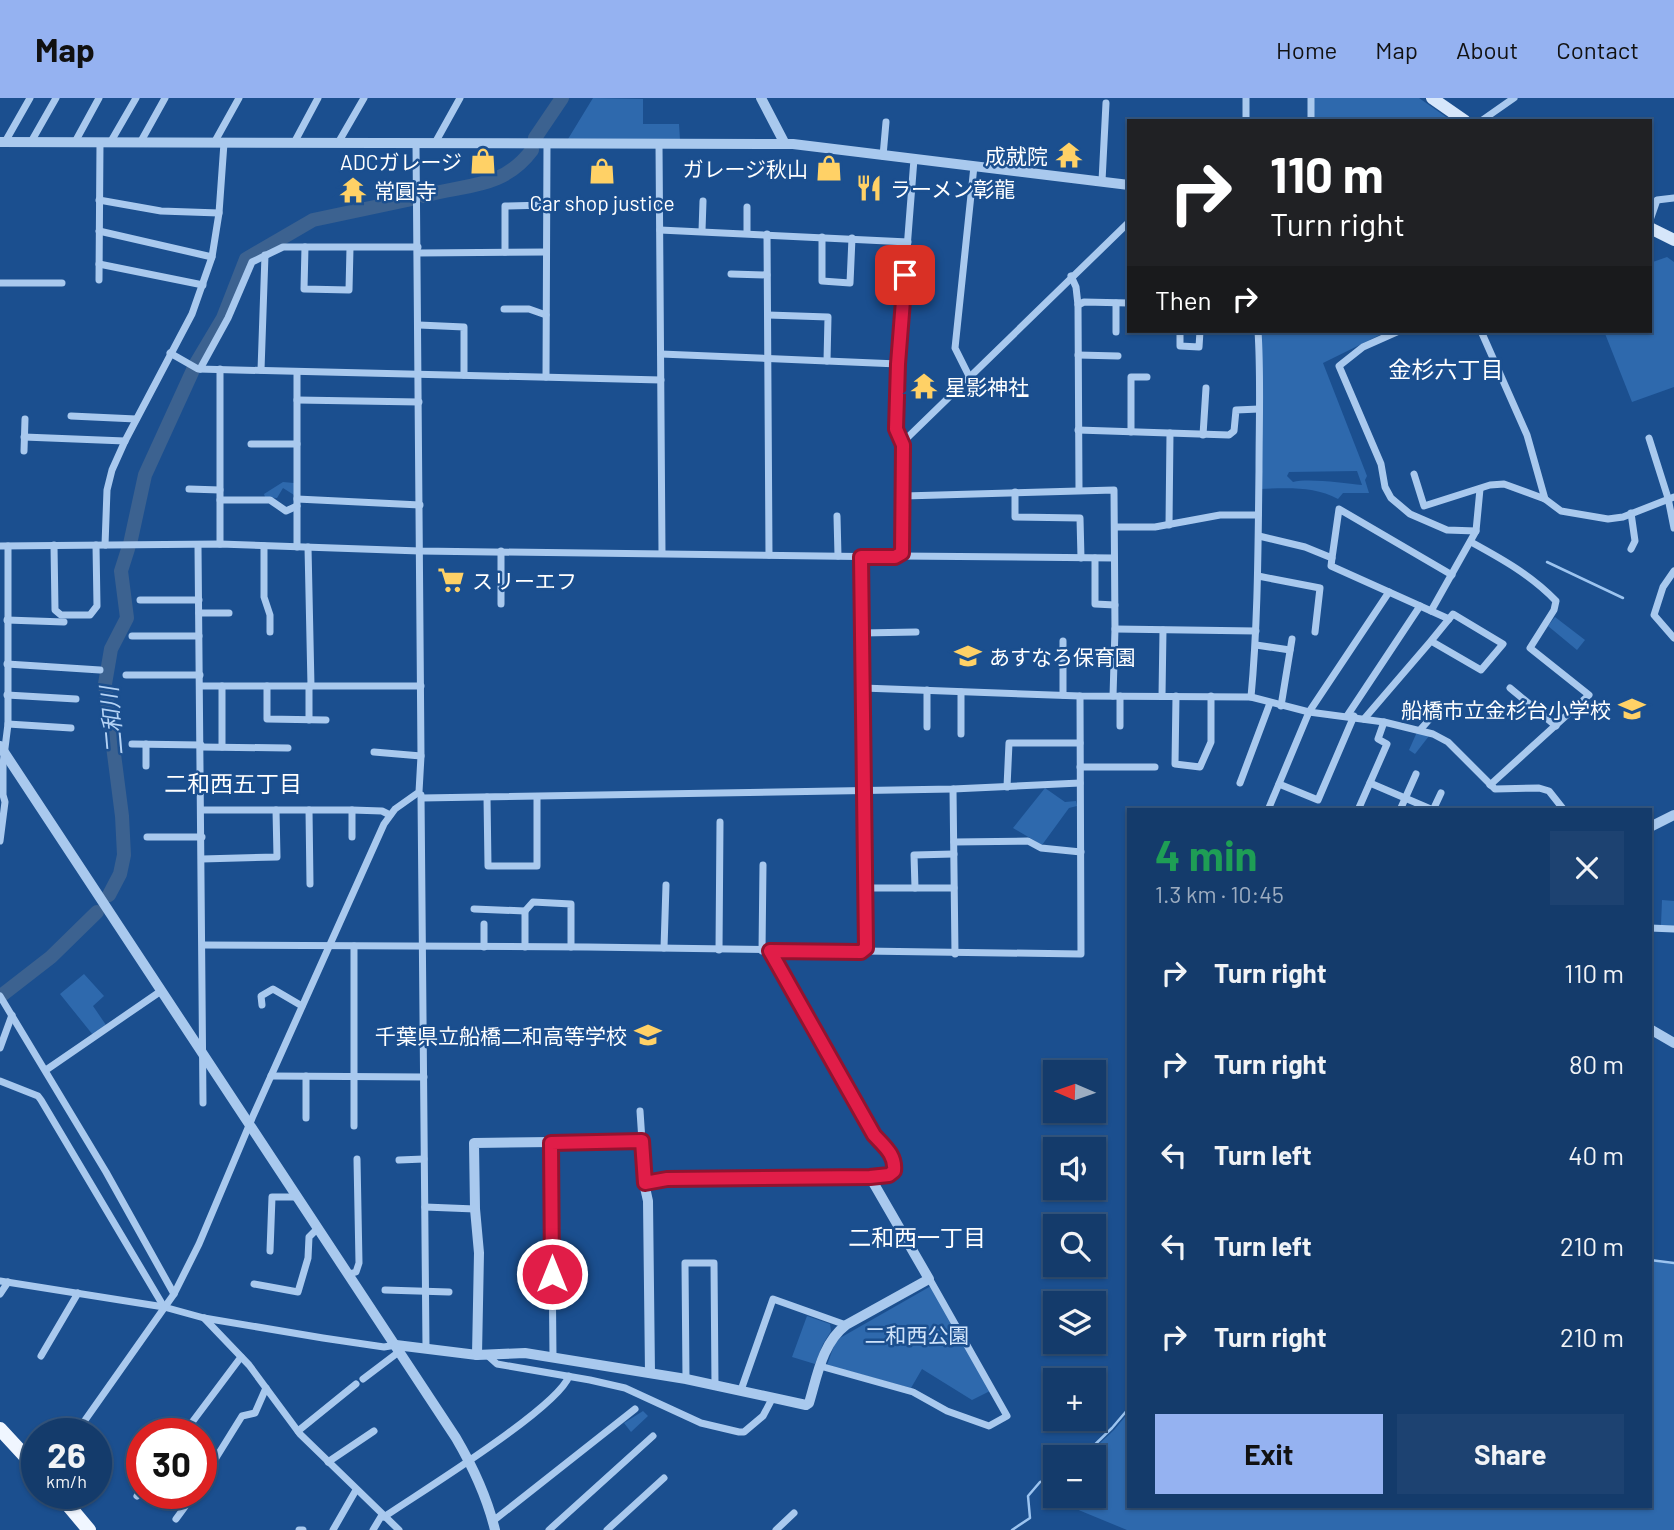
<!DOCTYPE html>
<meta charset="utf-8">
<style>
body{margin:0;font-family:Barlow,"Noto Sans JP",sans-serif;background:#1d4271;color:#f1f3f6;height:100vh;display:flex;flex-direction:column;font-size:26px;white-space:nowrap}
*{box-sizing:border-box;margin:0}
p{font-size:23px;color:#9dadc1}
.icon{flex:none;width:38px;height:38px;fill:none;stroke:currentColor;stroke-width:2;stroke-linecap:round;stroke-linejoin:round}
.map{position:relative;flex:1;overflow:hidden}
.drawer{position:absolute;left:1127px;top:710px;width:525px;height:700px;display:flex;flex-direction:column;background:#143b6b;border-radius:0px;box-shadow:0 2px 5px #0004,0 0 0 2px #33557e}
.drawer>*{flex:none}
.hud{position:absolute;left:1127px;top:21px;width:525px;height:214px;border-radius:0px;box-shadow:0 2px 5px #0004,0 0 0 2px #33557e;background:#202124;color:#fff;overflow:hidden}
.needle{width:46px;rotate:272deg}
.buttons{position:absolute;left:1043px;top:962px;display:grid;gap:14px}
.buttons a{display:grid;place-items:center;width:63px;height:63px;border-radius:0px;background:#143b6b;box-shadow:0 2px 5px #0004,0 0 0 2px #33557e;font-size:35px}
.speed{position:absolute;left:21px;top:1320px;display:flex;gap:14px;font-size:35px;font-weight:700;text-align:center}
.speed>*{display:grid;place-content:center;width:91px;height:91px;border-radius:50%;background:#143b6b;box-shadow:0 2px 5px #0004,0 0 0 2px #33557e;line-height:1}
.speed small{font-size:18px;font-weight:400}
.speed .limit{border:10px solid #d22;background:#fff;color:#111}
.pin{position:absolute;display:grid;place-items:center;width:60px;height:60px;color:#fff;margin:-30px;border-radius:14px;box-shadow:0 4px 10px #0006}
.me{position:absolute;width:77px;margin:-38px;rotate:0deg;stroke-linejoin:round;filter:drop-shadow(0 0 5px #0008)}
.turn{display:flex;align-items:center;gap:24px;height:147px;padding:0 28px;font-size:32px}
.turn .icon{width:91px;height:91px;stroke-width:2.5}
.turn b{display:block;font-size:49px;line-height:60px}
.then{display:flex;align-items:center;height:66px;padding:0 28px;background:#0003;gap:14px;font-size:26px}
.round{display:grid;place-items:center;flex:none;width:74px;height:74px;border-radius:0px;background:#1d4271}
.summary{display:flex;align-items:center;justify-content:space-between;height:119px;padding:0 28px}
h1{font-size:42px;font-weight:700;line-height:52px;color:#1e9e55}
.button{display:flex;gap:14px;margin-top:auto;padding:14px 28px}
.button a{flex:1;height:80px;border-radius:0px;background:#95b2f1;color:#111;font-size:28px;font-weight:700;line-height:80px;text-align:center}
.button a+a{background:#1d4271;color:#f1f3f6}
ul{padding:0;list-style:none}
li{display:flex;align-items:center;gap:21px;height:91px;padding:0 28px}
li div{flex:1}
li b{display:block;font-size:26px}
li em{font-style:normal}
header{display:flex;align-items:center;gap:42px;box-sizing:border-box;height:98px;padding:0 35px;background:#95b2f1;color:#111}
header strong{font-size:33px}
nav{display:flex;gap:38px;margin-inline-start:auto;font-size:24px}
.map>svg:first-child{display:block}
.green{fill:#2e69ad;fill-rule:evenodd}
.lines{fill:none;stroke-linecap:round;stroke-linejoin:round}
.stream{stroke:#9cc4f0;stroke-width:2.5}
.river{stroke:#3c6290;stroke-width:14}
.minor{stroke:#a9c9ee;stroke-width:7}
.tertiary{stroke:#a9c9ee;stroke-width:10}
.secondary{stroke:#d6e6fa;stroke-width:12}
.primary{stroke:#f0f6ff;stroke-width:14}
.route-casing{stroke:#92132f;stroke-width:18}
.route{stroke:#e11d48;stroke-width:12}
.labels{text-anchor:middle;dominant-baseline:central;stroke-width:5;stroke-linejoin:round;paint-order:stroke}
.poi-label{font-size:21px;fill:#fff;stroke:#1b4f8f;text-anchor:end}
.park-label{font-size:21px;fill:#cfe3fa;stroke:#1b4f8f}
.neighbourhood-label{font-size:23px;fill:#fff;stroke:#1b4f8f}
.water-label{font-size:23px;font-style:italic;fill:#b5d3f5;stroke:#1b4f8f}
</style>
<header>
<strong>Map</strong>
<nav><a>Home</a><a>Map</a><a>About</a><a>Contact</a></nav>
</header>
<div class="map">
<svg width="1674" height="1432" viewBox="0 0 1674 1432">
<rect width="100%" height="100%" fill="#1b4f8f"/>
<g class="green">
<polygon points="593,0 643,1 643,26 679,26 680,42 568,41"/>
<polygon points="1314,0 1419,0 1452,23 1314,23"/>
<polygon points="1667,159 1674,164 1674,289 1632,304 1604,233 1650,233 1650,165"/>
<path d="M 1260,233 L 1388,233 L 1323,265 L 1367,378 L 1365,382 L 1369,395 L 1343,395 L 1338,401 C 1314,388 1287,390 1260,391 ZM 1357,373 L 1362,387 C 1344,385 1308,380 1293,384 L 1287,378 L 1289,374 Z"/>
<polygon points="283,384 294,385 294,397 283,390 277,400 265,399 264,396"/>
<polygon points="1555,519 1585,542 1577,552 1548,528"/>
<polygon points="1417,634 1429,638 1415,656 1409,652"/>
<polygon points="1045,690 1065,704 1076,703 1077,708 1069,710 1042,747 1013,730"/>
<polygon points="1662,802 1674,803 1674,828 1661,827"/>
<polygon points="84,876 104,898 93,908 106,927 93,937 60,896"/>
<polygon points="1650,1163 1674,1166 1674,1432 1127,1432 1064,1406 1060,1398 1094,1398 1094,1360 1084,1360 1114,1332 1129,1314 1129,1409 1650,1409"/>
<polygon points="931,1188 990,1293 972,1302 922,1271 911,1290 827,1267 835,1245 840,1240"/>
<polygon points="807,1218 830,1226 831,1233 823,1246 815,1266 792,1259"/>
<polygon points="643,1313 648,1318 631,1334 624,1325"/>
</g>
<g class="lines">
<g class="stream">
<polyline points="1547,464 1623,500"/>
<polyline points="1650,1162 1674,1165"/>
<polyline points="1081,1360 1112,1330 1129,1310"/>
<polyline points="1012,1432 1030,1420 1028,1398 1040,1384 1055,1381"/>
</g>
<g class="river">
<polyline points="535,40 562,0"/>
<path d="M 424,98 C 466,86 503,91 532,52"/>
<polyline points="195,267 223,220 246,161 313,122 412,101"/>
<polyline points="130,446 145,377 193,272"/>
<polyline points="109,797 120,776 124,757 122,718 105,586 111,551 127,520 121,473 128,451"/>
<polyline points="2,897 51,859 97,814"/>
</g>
<g class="minor">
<polyline points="1246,0 1246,23"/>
<polyline points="1311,0 1311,23"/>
<polyline points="1481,23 1514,0"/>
<polyline points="5,44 30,0"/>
<polyline points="31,44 56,0"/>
<polyline points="75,44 99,0"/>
<polyline points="110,45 136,0"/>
<polyline points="140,45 165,0"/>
<polyline points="214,45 239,0"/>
<polyline points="294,45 318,0"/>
<polyline points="338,45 364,0"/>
<polyline points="435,45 460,0"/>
<polyline points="659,46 662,455"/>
<polyline points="883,58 886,24"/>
<polyline points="1102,83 1106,5"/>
<polyline points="99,102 161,113 219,115"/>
<polyline points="1650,122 1657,102 1674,100"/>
<polyline points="660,132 908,144"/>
<polyline points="99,133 212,159"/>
<polyline points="702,133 703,103"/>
<polyline points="747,135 747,109"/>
<polyline points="767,136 769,457"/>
<polyline points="822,139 822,183 850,185 852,140"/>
<polyline points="305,149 304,191 349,192 350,150"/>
<polyline points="505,154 505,108 547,107"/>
<polyline points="418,155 546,154"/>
<polyline points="99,166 203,187"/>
<polyline points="731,176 767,177"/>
<polyline points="1071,178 1076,189 1078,207 1079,392"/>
<polyline points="99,182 100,45"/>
<polyline points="0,185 62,185"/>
<polyline points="1078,207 1084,204 1129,205"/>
<polyline points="504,211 529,211 546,217"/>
<polyline points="768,217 828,219 827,263"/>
<polyline points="419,227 464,229 464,277"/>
<polyline points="1180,233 1180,248 1199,249 1200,233"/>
<polyline points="1399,233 1363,249 1339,268 1381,366 1385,389 1391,400 1410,416 1447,432 1476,433"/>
<polyline points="1481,233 1527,337 1545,401"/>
<polyline points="1116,234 1116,205"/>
<polyline points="170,255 198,271 661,282"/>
<polyline points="661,256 898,266"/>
<polyline points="1078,257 1118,258"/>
<polyline points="200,271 228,220 252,164 283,149 418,149"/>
<polyline points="220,271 220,446"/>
<polyline points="261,272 265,157"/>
<polyline points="969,278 955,250 974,68"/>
<polyline points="546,279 547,46"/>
<polyline points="297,302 419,304"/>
<polyline points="71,318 136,321"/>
<polyline points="1078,332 1229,337 1234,333 1236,312 1259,311"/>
<polyline points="1131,334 1131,279 1147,279"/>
<polyline points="1203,337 1206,290"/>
<polyline points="24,339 125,343"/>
<polyline points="1649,340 1668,400 1674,430"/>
<polyline points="251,346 297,346"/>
<polyline points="903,347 896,331 898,266 914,61"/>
<polyline points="24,353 25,321"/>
<polyline points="1414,376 1424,408 1490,387 1504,386 1545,401 1561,413 1608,421 1623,419 1674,399"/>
<polyline points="189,391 220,392"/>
<polyline points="1015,394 1015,419 1080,420 1081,460"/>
<polyline points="904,398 1114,392 1115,531 1113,598"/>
<polyline points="297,401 420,407"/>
<polyline points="220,402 270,402 286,413 297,408"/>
<polyline points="1631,415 1635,443 1631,451"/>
<polyline points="837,418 838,458"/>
<polyline points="1169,427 1170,335"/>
<polyline points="1115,429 1155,429 1220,417 1258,417"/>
<polyline points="1259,438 1305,449 1332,460 1331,468 1449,521"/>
<path d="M 1471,444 C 1502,461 1531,477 1556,503 L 1554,512 L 1530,550 L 1589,597 L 1490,687"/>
<polyline points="54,447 55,512 61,517 90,517 97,508 96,447"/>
<polyline points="105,447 107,392 112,372 125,343 192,216 212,159 219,115 224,45"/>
<polyline points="0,448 220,446 420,453 897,459 902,455 903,451 903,347 906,341 1129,124"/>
<polyline points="198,448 203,1005"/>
<polyline points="264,448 264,499 270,517 270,534"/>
<polyline points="297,449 297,274"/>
<polyline points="308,449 311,588"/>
<polyline points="501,453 501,506"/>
<polyline points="900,458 1114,460"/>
<polyline points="1095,460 1095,506 1115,507"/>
<polyline points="1332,460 1339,411 1452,477"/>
<polyline points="1674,473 1663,489 1654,517 1674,540"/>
<polyline points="1258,478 1320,490 1315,534"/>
<polyline points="140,502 199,502"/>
<polyline points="1431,513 1476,433 1480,391"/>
<polyline points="199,515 229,515"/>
<polyline points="7,522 64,524"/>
<polyline points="1115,531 1256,533"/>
<polyline points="862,535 916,534"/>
<polyline points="132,538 199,538"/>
<polyline points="1256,547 1290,552"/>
<polyline points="7,566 100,572"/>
<polyline points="126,577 200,577"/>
<polyline points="200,588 421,588"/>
<polyline points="267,588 267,621 326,622"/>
<polyline points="309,588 309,622"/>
<polyline points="863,590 1080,598 1251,599 1309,614 1384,624 1433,636 1448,644 1495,691 1539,690 1549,693 1564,712"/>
<polyline points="1510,590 1556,628"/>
<polyline points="7,597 76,601"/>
<polyline points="1063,597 1063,543"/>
<polyline points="1162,598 1163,532"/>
<polyline points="1176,598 1175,666 1200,669 1211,644 1211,598"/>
<path d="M 1251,599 C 1258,524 1258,449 1259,373 C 1259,326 1261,279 1258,233"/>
<polyline points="1281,608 1292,541"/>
<polyline points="1347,618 1420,508"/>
<polyline points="1364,621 1431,543 1481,572 1503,546 1453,516 1431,543"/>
<polyline points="8,626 71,630"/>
<polyline points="1120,628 1120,598"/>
<polyline points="927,629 927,592"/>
<polyline points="1420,632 1435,615"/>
<polyline points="961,636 961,594"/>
<polyline points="132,646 201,647"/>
<polyline points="201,649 288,650"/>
<polyline points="222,649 222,588"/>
<polyline points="374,654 421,658"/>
<polyline points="146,668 146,646"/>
<polyline points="1080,669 1155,669"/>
<polyline points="1240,685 1270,605"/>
<polyline points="1370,685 1433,712 1441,695"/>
<polyline points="1279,686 1318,702 1354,618"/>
<polyline points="1007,689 1009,645 1080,645"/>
<polyline points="953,691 955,856"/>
<polyline points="421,697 426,1249"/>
<polyline points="487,699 488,768 537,768 537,699"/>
<polyline points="422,700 953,691 1080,685"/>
<polyline points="201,712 352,712 382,713 390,717"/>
<polyline points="309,712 310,786"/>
<polyline points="352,712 352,739"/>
<polyline points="1268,712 1309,614 1389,494"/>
<polyline points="1358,712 1387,646 1378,641 1384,624"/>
<polyline points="1400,712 1416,676"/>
<polyline points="147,739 202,739"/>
<polyline points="0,743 5,704 3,697 3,666 8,626 8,448"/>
<polyline points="954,744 1028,743 1041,750 1081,754"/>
<polyline points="202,761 277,759 276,712"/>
<polyline points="865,790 954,790"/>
<polyline points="915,790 914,757 954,756"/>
<polyline points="474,811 525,813 533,804 571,806 571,849"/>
<polyline points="1650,830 1674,831"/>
<polyline points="203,847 588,849 864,853 861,459"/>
<polyline points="484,849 484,826"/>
<polyline points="525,849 525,813"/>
<polyline points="664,850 666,787"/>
<polyline points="719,852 720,724"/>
<polyline points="762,853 763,767"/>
<polyline points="770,853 874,1037 895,1064 892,1076 870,1079"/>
<polyline points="864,853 1081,856 1080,598"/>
<polyline points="0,898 106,1074 174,1196"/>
<polyline points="262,907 261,898 273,891 302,908"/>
<polyline points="0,950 12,917"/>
<polyline points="46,972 161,893"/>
<polyline points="271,978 424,979"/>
<polyline points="306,978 306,1020"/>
<polyline points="0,983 38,998 41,1002 164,1209"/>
<polyline points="640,1013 642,1043"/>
<polyline points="354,1028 354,848"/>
<polyline points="551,1045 553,1259"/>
<polyline points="399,1062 424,1061"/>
<polyline points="425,1109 475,1111"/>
<polyline points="270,1153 272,1099 298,1099"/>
<polyline points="349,1176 356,1174 359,1165 357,1061"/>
<polyline points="0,1183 164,1209 204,1220 323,1240 384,1249 396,1247"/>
<polyline points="254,1186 298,1194 308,1160 309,1139 318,1130"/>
<polyline points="385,1192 449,1194"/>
<polyline points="0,1196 8,1184"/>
<polyline points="204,1220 249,1267 300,1336 399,1432"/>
<polyline points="487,1257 497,1266 590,1282 625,1290 701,1325 739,1334 744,1334 763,1318 773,1299"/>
<polyline points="41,1258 78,1195"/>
<polyline points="820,1268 913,1294 947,1313 989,1328 1007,1318 929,1180"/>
<polyline points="363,1281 400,1253"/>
<polyline points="686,1281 685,1165 714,1165 715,1287"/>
<polyline points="741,1292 773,1201 846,1227"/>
<polyline points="298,1333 356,1286"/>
<polyline points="76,1335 174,1196 199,1146 253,1018 384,726 395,711 419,694 421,658 416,45"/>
<polyline points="184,1335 241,1259"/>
<polyline points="328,1364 374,1333"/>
<polyline points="201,1384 242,1318 255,1315 266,1290"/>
<polyline points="137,1398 142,1391"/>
<path d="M 384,1419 C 419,1395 558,1310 569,1278"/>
<polyline points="176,1421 195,1395"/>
<polyline points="493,1423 635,1311"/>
<polyline points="299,1432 303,1432"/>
<polyline points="333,1432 356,1392"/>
<polyline points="373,1432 382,1417"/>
<polyline points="549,1432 653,1338"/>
<polyline points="607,1432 664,1380"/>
<polyline points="776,1432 794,1415"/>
</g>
<g class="tertiary">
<polyline points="761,0 785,46"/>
<polyline points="0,44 793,46 1129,87"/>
<path d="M 0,648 L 456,1340 C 473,1369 487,1399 495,1432"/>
<polyline points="1650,729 1674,717"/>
<polyline points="1650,931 1674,945"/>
<path d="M 396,1247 L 477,1257 L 525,1255 L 686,1281 L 806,1307 L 809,1305 C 817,1279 822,1245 846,1227 L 929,1181 L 870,1079 L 667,1081 L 645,1085"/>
<polyline points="477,1257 479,1155 475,1111 474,1045 642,1043 642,1076 648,1103 650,1275"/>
</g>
<g class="secondary">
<polyline points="1432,0 1465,23"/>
<polyline points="1650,130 1674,142"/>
</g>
<g class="primary">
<polyline points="0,1331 37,1371"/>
<polyline points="58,1395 89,1432"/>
</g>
</g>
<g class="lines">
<g class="route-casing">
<path id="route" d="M 552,1176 L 551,1045 L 642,1043 L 645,1085 L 667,1081 L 870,1079 L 889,1077 L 894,1073 C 896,1057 884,1048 874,1037 L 770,853 L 861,854 L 866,850 L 861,459 L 895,459 L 902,455 L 903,347 L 896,331 L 898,266 L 905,177"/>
</g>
<use href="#route" class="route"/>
</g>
<defs>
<g id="temple-bare" transform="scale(2.1)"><path d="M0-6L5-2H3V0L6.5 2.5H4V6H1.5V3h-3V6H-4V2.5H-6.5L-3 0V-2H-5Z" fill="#ffd166" stroke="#1b4f8f" stroke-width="2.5" paint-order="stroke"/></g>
<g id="shop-bare" transform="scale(2.1)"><path d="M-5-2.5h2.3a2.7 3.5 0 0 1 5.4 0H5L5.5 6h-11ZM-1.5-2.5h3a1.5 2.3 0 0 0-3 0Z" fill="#ffd166" stroke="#1b4f8f" stroke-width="2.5" paint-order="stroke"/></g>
<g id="restaurant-bare" transform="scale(2.1)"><path d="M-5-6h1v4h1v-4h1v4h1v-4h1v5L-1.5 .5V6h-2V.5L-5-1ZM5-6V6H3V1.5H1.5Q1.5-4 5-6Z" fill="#ffd166" stroke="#1b4f8f" stroke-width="2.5" paint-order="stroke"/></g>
<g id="supermarket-bare" transform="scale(2.1)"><path d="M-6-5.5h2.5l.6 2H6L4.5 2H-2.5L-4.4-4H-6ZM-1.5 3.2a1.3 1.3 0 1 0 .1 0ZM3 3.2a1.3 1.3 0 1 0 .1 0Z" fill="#ffd166" stroke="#1b4f8f" stroke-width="2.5" paint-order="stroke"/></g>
<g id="school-bare" transform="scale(2.1)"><path d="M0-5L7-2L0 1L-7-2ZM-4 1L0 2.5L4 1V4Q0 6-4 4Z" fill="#ffd166" stroke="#1b4f8f" stroke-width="2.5" paint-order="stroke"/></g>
</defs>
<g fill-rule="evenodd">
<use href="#temple-bare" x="1069" y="57"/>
<use href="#shop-bare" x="483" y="63"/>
<use href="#shop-bare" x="829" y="70"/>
<use href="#shop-bare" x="602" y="73"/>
<use href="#restaurant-bare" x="869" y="90"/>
<use href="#temple-bare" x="353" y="92"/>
<use href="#temple-bare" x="924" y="288"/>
<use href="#supermarket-bare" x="451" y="482"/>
<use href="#school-bare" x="968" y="558"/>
<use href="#school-bare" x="1632" y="611"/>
<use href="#school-bare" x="648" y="937"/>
</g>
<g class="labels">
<g class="poi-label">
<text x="1048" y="57">成就院</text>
<text x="462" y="63">ADCガレージ</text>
<text x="808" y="70">ガレージ秋山</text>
<text x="890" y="90" text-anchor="start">ラーメン彰龍</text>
<text x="374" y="92" text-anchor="start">常圓寺</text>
<text x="602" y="104" text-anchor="middle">Car shop justice</text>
<text x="945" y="288" text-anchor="start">星影神社</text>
<text x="472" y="482" text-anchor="start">スリーエフ</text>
<text x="989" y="558" text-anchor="start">あすなろ保育園</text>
<text x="1611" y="611">船橋市立金杉台小学校</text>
<text x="627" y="937">千葉県立船橋二和高等学校</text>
</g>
<g class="park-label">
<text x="917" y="1236">二和西公園</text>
</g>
<g class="neighbourhood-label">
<text x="1446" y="271">金杉六丁目</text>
<text x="233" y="685">二和西五丁目</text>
<text x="917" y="1139">二和西一丁目</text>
</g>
<g class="water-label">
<text transform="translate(111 623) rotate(-95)">二和川</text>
</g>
</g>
</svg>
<div class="buttons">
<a><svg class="needle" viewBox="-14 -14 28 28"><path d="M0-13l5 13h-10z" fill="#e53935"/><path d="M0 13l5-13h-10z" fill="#9dadc1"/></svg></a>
<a><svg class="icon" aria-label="sound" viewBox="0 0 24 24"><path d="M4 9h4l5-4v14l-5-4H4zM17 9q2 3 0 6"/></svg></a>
<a><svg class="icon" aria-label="search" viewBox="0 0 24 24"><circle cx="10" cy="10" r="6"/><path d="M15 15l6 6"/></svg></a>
<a><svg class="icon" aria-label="layers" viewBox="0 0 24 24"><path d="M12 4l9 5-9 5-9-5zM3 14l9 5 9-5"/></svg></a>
<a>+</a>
<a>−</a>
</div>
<div class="speed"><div>26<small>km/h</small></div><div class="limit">30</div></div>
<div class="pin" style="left:905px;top:177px;background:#d93025"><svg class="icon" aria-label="arrive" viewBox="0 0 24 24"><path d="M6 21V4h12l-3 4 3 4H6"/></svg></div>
<svg class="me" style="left:552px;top:1176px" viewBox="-20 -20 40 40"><circle r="17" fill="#e11d48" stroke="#fff" stroke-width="3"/><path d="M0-11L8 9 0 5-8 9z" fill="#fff"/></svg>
<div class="hud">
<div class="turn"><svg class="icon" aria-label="right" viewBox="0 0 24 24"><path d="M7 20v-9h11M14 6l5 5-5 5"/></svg><div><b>110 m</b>Turn right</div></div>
<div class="then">Then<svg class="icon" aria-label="right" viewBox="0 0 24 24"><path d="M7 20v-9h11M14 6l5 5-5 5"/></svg></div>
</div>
<section class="drawer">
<div class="summary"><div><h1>4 min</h1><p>1.3 km · 10:45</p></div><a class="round"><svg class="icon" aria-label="close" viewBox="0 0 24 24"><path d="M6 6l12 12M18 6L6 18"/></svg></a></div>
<ul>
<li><svg class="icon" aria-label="right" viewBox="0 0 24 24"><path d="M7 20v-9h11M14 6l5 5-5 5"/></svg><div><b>Turn right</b></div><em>110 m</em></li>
<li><svg class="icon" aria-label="right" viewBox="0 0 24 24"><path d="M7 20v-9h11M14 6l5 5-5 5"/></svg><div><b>Turn right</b></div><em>80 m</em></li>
<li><svg class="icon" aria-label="left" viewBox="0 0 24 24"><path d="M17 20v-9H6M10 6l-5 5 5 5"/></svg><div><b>Turn left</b></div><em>40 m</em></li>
<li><svg class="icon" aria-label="left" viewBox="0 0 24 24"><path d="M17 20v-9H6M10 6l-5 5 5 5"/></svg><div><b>Turn left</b></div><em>210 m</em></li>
<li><svg class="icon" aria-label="right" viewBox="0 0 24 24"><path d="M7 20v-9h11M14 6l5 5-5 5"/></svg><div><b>Turn right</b></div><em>210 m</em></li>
</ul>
<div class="button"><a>Exit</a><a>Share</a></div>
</section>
</div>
